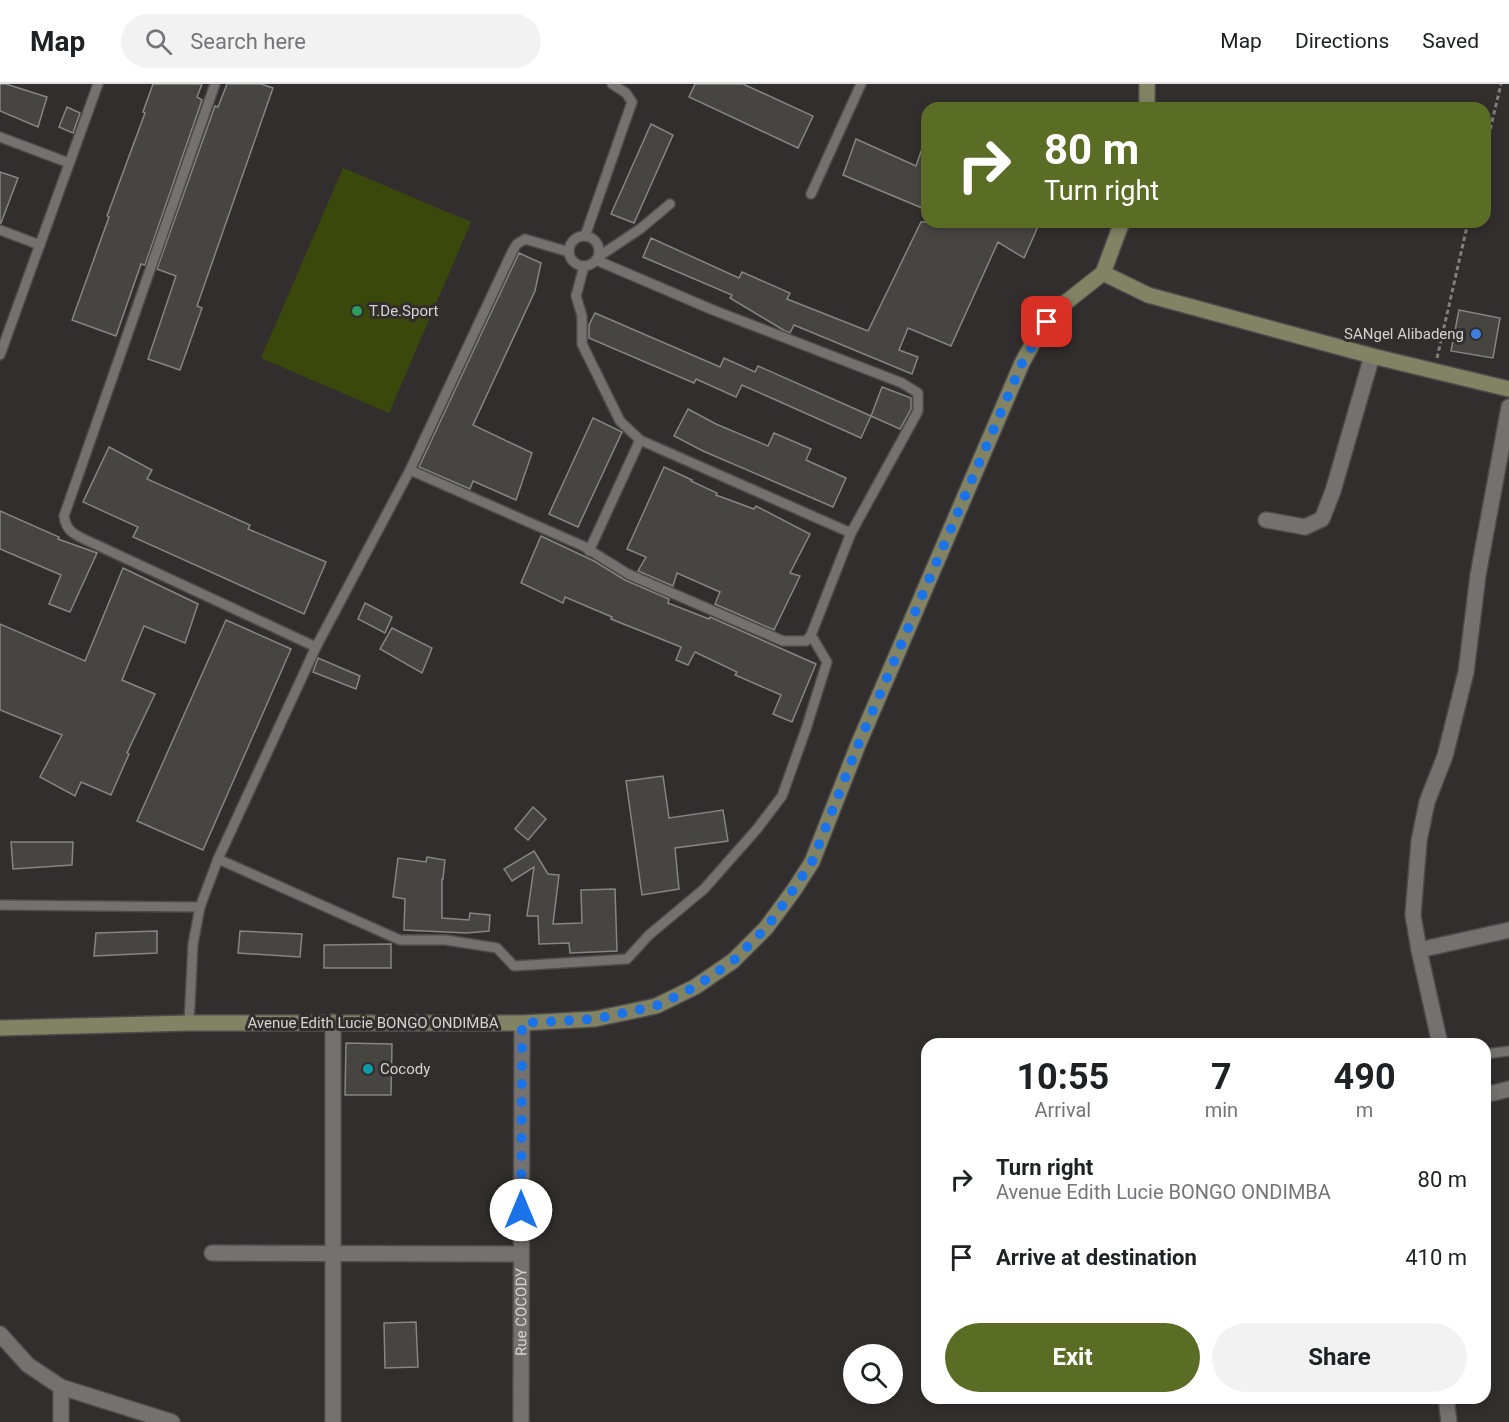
<!DOCTYPE html>
<style>
body{margin:0;font-family:Roboto,sans-serif;background:#f2f2f2;color:#202124;height:100vh;display:flex;flex-direction:column;font-size:22px;white-space:nowrap}
*{box-sizing:border-box;margin:0}
p{font-size:20px;color:#757577}
.icon{flex:none;width:33px;height:33px;fill:none;stroke:currentColor;stroke-width:2;stroke-linecap:round;stroke-linejoin:round}
.map{position:relative;flex:1;overflow:hidden}
.details{position:absolute;left:921px;top:954px;width:570px;height:366px;display:flex;flex-direction:column;background:#fff;border-radius:18px;box-shadow:0 3px 9px #0003}
.details>*{flex:none}
.banner{position:absolute;left:921px;top:18px;width:570px;height:126px;border-radius:18px;box-shadow:0 3px 9px #0003;background:#5b6d25;color:#fff;overflow:hidden}
.buttons{position:absolute;left:843px;top:1260px;display:grid;gap:12px}
.buttons a{display:grid;place-items:center;width:60px;height:60px;border-radius:50%;background:#fff;box-shadow:0 3px 9px #0003;font-size:30px}
.pin{position:absolute;display:grid;place-items:center;width:51px;height:51px;color:#fff;margin:-26px;border-radius:12px;box-shadow:0 3px 9px #0006}
.me{position:absolute;width:66px;margin:-33px;rotate:0deg;stroke-linejoin:round;filter:drop-shadow(0 0 4px #0008)}
.turn{display:flex;align-items:center;gap:21px;height:126px;padding:0 24px;font-size:27px}
.turn .icon{width:78px;height:78px;stroke-width:2.5}
.turn b{display:block;font-size:42px;line-height:51px}
.eta{display:flex;justify-content:space-evenly;align-items:center;height:102px;text-align:center}
.eta b{font-size:36px;font-weight:700;line-height:42px}
.cta{display:flex;gap:12px;margin-top:auto;padding:12px 24px}
.cta a{flex:1;height:69px;border-radius:36px;background:#5b6d25;color:#fff;font-size:24px;font-weight:700;line-height:69px;text-align:center}
.cta a+a{background:#f2f2f2;color:#202124}
ul{padding:0;list-style:none}
li{display:flex;align-items:center;gap:18px;height:78px;padding:0 24px}
li div{flex:1}
li b{display:block;font-size:22px}
li em{font-style:normal}
header{display:flex;align-items:center;gap:36px;box-sizing:border-box;height:84px;padding:0 30px;background:#fff;border-bottom:2px solid #e0e0e0}
header strong{font-size:28px}
nav{display:flex;gap:33px;margin-inline-start:auto;font-size:21px}
.search{width:420px;height:54px;background:#f2f2f2;display:flex;align-items:center;gap:15px;box-sizing:border-box;padding:0 21px;border-radius:33px;color:#757577;font-size:22px}
.map>svg:first-child{display:block}
.green{fill:#3a490b}
.building{fill:#474542;stroke:#878481;stroke-width:1.5}
.lines{fill:none;stroke-linecap:round;stroke-linejoin:round}
.lane-casing{stroke:#4e4b4a;stroke-width:12}
.street-casing{stroke:#4e4b4a;stroke-width:18}
.secondary-casing{stroke:#4e4b4a;stroke-width:18}
.path{stroke:#827e7d;stroke-width:3;stroke-dasharray:4.5 3;stroke-linecap:butt}
.lane{stroke:#75716f;stroke-width:9}
.street{stroke:#75716f;stroke-width:15}
.secondary{stroke:#828264;stroke-width:15}
.route{stroke:#1a73e8;stroke-width:10;stroke-dasharray:0 18}
.leisure-dot{fill:#2e9e5b;stroke:#322e2d;stroke-width:2}
.shop-dot{fill:#3f7fe0;stroke:#322e2d;stroke-width:2}
.culture-dot{fill:#0f9aa8;stroke:#322e2d;stroke-width:2}
.labels{text-anchor:middle;dominant-baseline:central;stroke-width:6;stroke-linejoin:round;paint-order:stroke}
.poi-label{font-size:15px;fill:#d5d2d1;stroke:#322e2d;text-anchor:start}
.street-label{font-size:15px;fill:#d5d2d1;stroke:#322e2d}
</style>
<header>
<strong>Map</strong>
<div class="search"><svg class="icon" aria-label="search" viewBox="0 0 24 24"><circle cx="10" cy="10" r="6"/><path d="M15 15l6 6"/></svg>Search here</div>
<nav><a>Map</a><a>Directions</a><a>Saved</a></nav>
</header>
<div class="map">
<svg width="1509" height="1338" viewBox="0 0 1509 1338">
<rect width="100%" height="100%" fill="#322e2d"/>
<polygon class="green" points="343,84 471,138 389,329 261,274"/>
<g class="building">
<polygon points="0,0 6,0 47,13 38,43 0,27"/>
<polygon points="153,0 202,0 197,13 202,16 145,181 141,180 116,252 72,236 109,133 107,132 145,29 143,28"/>
<polygon points="227,0 261,0 273,4 197,222 202,224 180,286 148,275 176,192 157,185 215,22 218,23"/>
<polygon points="695,0 743,0 813,32 798,64 689,13"/>
<polygon points="67,23 80,29 73,49 59,43"/>
<polygon points="651,40 673,51 634,139 611,130"/>
<polygon points="856,55 916,82 925,56 927,56 927,126 843,91"/>
<polygon points="0,88 18,94 1,139 0,139"/>
<polygon points="921,138 1040,138 1024,174 998,158 951,262 908,244 899,266 918,273 912,290 794,241 790,249 785,247 730,214 732,211 643,173 651,154 739,194 742,188 790,209 787,215 868,247"/>
<polygon points="519,169 541,179 535,207 473,341 532,369 516,416 473,397 470,405 419,383"/>
<polygon points="1459,226 1500,234 1493,274 1451,267"/>
<polygon points="595,229 720,283 724,274 755,288 758,282 871,332 861,354 742,301 736,313 696,295 694,299 589,254 589,241"/>
<polygon points="882,303 911,314 911,325 900,345 871,332"/>
<polygon points="688,325 716,340 768,362 774,349 811,365 806,376 846,394 833,423 703,367 674,352"/>
<polygon points="593,334 622,348 578,443 549,430"/>
<polygon points="109,363 152,386 147,395 250,441 248,445 326,478 304,530 133,453 138,443 83,418"/>
<polygon points="664,383 692,396 691,397 717,409 716,411 754,425 756,422 810,450 790,489 800,492 774,546 715,520 720,508 677,489 673,502 638,487 646,473 627,465"/>
<polygon points="0,427 59,453 58,455 97,469 70,528 49,520 61,491 0,465"/>
<polygon points="541,452 594,477 625,496 669,515 668,519 709,535 710,533 816,580 792,638 773,630 781,611 735,591 737,588 695,568 688,581 676,576 681,563 611,535 612,533 565,513 563,519 521,499"/>
<polygon points="123,484 198,520 185,559 144,542 122,596 155,610 127,669 129,670 111,711 81,698 75,712 40,693 62,651 0,626 0,540 85,577"/>
<polygon points="365,519 392,533 385,549 358,535"/>
<polygon points="226,536 291,565 203,766 137,737"/>
<polygon points="392,544 432,564 422,589 380,565"/>
<polygon points="318,574 360,592 356,605 313,588"/>
<polygon points="663,692 669,734 723,726 728,757 675,764 679,805 642,811 626,697"/>
<polygon points="533,723 546,735 528,756 515,745"/>
<polygon points="11,758 73,758 72,781 13,785"/>
<polygon points="534,767 548,790 559,791 553,840 582,839 581,806 615,805 617,867 570,869 569,859 539,860 538,832 527,832 534,783 512,797 504,785"/>
<polygon points="427,773 445,776 443,795 442,795 442,834 469,836 470,829 490,831 489,847 467,849 404,846 405,815 393,813 398,774 426,778"/>
<polygon points="157,847 157,869 94,872 96,849"/>
<polygon points="240,847 302,850 300,873 238,869"/>
<polygon points="391,860 391,884 324,884 324,861"/>
<polygon points="346,959 392,960 391,1011 345,1011"/>
<polygon points="416,1238 418,1283 385,1284 384,1239"/>
</g>
<g class="lines">
<g class="lane-casing">
<g id="lane">
<path d="M 215,0 L 64,432 C 66,446 73,450 86,456 L 316,563"/>
<polyline points="0,53 69,79"/>
<polyline points="811,110 861,0"/>
<polyline points="0,146 40,161"/>
<circle cx="584" cy="167" r="15"/>
<polyline points="585,152 632,18 626,9 612,0"/>
<polyline points="598,173 640,145 670,120"/>
<polyline points="584,182 576,212 582,232 582,260 620,337 640,356 589,467"/>
<polyline points="0,271 98,0"/>
<polyline points="640,356 851,449"/>
<polyline points="410,386 583,462 628,490 783,557 806,557 811,551 851,449 918,327 918,309 902,299 713,226 596,176"/>
<polyline points="218,775 400,856 446,856 497,864 514,882 627,875 649,851 704,805 757,745 782,712 806,645 827,578 811,551"/>
<polyline points="0,821 200,823"/>
<polyline points="189,939 193,860 200,823 218,775 316,563 410,386 513,166 517,160 525,155 569,168"/>
<polyline points="1485,970 1509,967"/>
</g>
</g>
<g class="street-casing">
<g id="street">
<polyline points="1266,436 1305,443 1322,435 1333,407 1372,272"/>
<polyline points="1419,866 1509,846"/>
<polyline points="333,938 333,1338"/>
<polyline points="1440,960 1419,866 1413,831 1419,757 1427,718 1445,672 1466,588 1478,491 1509,323"/>
<polyline points="1485,1011 1509,1005"/>
<polyline points="212,1169 521,1170"/>
<polyline points="0,1250 28,1281 61,1303 172,1338"/>
<polyline points="1446,1314 1449,1338"/>
<polyline points="61,1338 61,1303"/>
<path id="s1" d="M 521,1338 L 522,939"/>
</g>
</g>
<g class="secondary-casing">
<g id="secondary">
<polyline points="1147,24 1147,0"/>
<polyline points="1103,189 1148,211 1372,272 1509,305"/>
<polyline points="1103,189 1122,138"/>
<polyline points="0,944 189,939 522,939 595,935 656,922 695,903 733,877 766,844 794,806 812,778 858,661 1022,279 1038,250 1055,227 1103,189"/>
</g>
</g>
<g class="path">
<polyline points="1485,67 1501,0"/>
<polyline points="1437,274 1468,138"/>
</g>
<use href="#lane" class="lane"/>
<use href="#street" class="street"/>
<use href="#secondary" class="secondary"/>
</g>
<g class="lines">
<polyline class="route" points="521,1126 522,939 595,935 656,922 695,903 733,877 766,844 780,825 812,778 858,661 1022,279 1047,238"/>
</g>
<circle class="leisure-dot" cx="357" cy="227" r="6"/>
<circle class="shop-dot" cx="1476" cy="250" r="6"/>
<circle class="culture-dot" cx="368" cy="985" r="6"/>
<g class="labels">
<g class="poi-label">
<text x="369" y="227">T.De.Sport</text>
<text x="1464" y="250" text-anchor="end">SANgel Alibadeng</text>
<text x="380" y="985">Cocody</text>
</g>
<g class="street-label">
<text x="373" y="939">Avenue Edith Lucie BONGO ONDIMBA</text>
<text stroke="none"><textPath href="#s1" startOffset="110">Rue COCODY</textPath></text>
</g>
</g>
</svg>
<div class="buttons">
<a><svg class="icon" aria-label="search" viewBox="0 0 24 24"><circle cx="10" cy="10" r="6"/><path d="M15 15l6 6"/></svg></a>
</div>
<div class="pin" style="left:1047px;top:238px;background:#d93025"><svg class="icon" aria-label="arrive" viewBox="0 0 24 24"><path d="M6 21V4h12l-3 4 3 4H6"/></svg></div>
<svg class="me" style="left:521px;top:1126px" viewBox="-20 -20 40 40"><circle r="19" fill="#fff"/><path d="M0-13L10 11 0 6-10 11z" fill="#1a73e8"/></svg>
<div class="banner">
<div class="turn"><svg class="icon" aria-label="right" viewBox="0 0 24 24"><path d="M7 20v-9h11M14 6l5 5-5 5"/></svg><div><b>80 m</b>Turn right</div></div>
</div>
<section class="details">
<div class="eta">
<div><b>10:55</b><p>Arrival</p></div>
<div><b>7</b><p>min</p></div>
<div><b>490</b><p>m</p></div>
</div>
<ul>
<li><svg class="icon" aria-label="right" viewBox="0 0 24 24"><path d="M7 20v-9h11M14 6l5 5-5 5"/></svg><div><b>Turn right</b><p>Avenue Edith Lucie BONGO ONDIMBA</p></div><em>80 m</em></li>
<li><svg class="icon" aria-label="arrive" viewBox="0 0 24 24"><path d="M6 21V4h12l-3 4 3 4H6"/></svg><div><b>Arrive at destination</b></div><em>410 m</em></li>
</ul>
<div class="cta"><a>Exit</a><a>Share</a></div>
</section>
</div>
